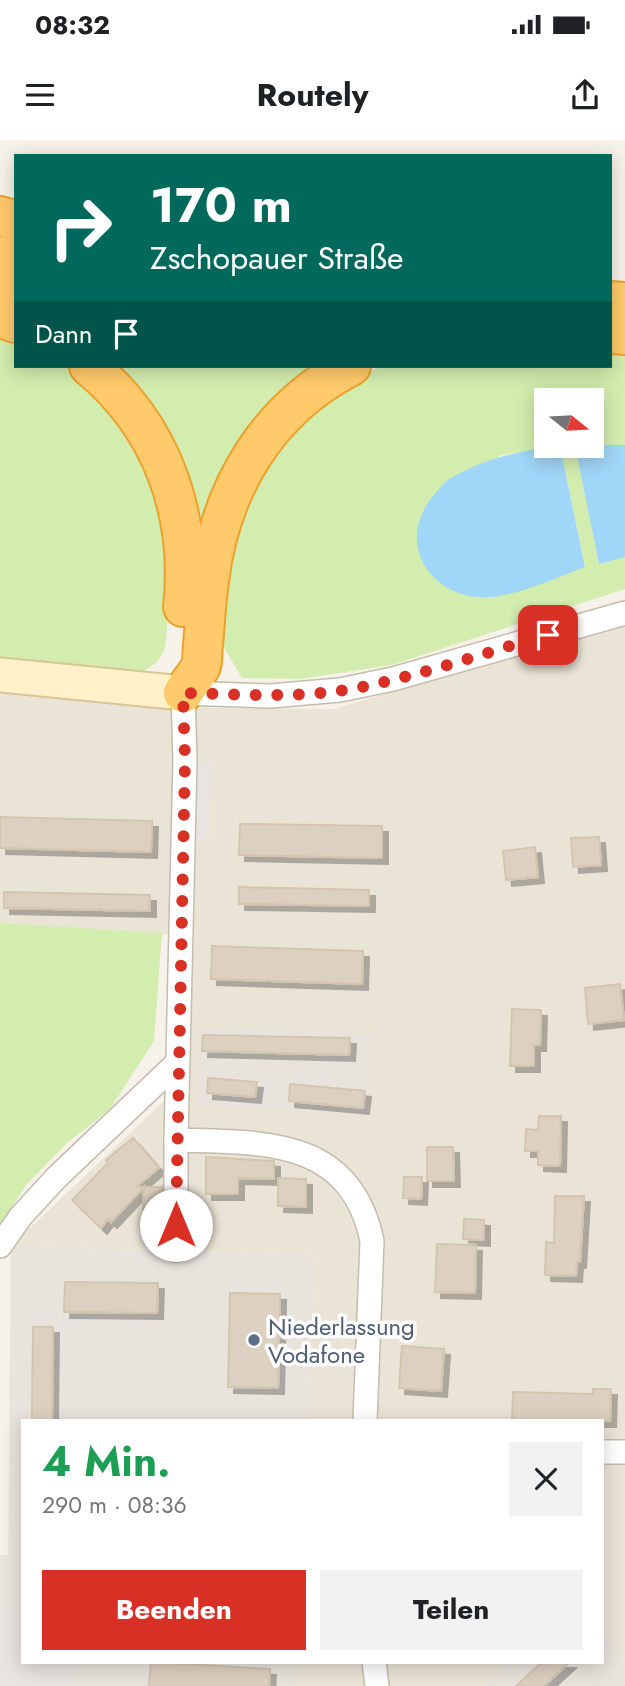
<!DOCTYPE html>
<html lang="de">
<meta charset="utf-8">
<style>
body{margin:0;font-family:Jost,sans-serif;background:#f2f2f2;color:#202124;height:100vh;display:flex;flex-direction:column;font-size:26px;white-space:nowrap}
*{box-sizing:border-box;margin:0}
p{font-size:23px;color:#757577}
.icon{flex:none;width:38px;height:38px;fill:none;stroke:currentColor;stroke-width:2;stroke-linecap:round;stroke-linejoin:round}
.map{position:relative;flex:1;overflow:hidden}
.sheet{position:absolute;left:21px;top:1279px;width:583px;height:245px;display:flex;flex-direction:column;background:#fff;border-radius:0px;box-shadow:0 4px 18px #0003}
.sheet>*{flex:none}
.guide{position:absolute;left:14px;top:14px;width:598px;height:214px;border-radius:0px;box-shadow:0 4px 18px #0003;background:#00695c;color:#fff;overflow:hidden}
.needle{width:46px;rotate:108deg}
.controls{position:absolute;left:534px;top:248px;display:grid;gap:14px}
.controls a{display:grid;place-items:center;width:70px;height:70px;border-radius:0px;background:#fff;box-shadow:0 4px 18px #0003;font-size:35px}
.pin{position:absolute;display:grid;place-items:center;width:60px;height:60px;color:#fff;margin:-30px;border-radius:14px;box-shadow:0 4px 10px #0006}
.me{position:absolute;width:77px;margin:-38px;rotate:0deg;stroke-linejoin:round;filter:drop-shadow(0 0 5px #0008)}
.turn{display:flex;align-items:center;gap:24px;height:147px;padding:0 21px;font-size:32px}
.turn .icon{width:91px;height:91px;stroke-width:2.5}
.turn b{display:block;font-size:49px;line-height:60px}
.then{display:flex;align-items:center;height:66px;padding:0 21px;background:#0003;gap:14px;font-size:26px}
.round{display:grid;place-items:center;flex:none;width:74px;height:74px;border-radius:0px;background:#f2f2f2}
.summary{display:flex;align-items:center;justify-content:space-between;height:119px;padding:0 21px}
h1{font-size:42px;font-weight:700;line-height:52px;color:#1e9e55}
.action{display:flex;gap:14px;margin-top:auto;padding:14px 21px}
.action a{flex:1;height:80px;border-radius:0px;background:#d93025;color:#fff;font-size:28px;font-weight:700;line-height:80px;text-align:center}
.action a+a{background:#f2f2f2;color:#202124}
.status{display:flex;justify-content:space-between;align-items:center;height:49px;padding:0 35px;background:#fff;direction:ltr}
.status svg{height:19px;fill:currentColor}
header{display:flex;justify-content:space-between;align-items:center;height:91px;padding:0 21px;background:#fff;font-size:32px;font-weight:700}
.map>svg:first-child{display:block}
.residential{fill:#eae4d6}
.industrial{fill:#e8e3dd}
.green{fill:#d2edae}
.parking{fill:#e7e4e1}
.water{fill:#a0d6f7}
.building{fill:#dcd0c0;stroke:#d4c5af;stroke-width:2;filter:url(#shadow)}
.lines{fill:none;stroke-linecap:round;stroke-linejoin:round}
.street-casing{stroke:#c5bcad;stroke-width:26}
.secondary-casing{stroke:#dac695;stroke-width:37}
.highway-casing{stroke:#eca12c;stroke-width:42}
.street{stroke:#fff;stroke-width:23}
.secondary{stroke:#fff1ca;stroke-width:33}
.highway{stroke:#ffca6b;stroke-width:38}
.route{stroke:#d93025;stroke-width:12;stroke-dasharray:0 21.6}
.service-dot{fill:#5c6f8a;stroke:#fff;stroke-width:2.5}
.labels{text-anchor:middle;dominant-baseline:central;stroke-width:7;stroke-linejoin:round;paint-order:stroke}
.service-label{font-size:24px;fill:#4e5e75;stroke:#fff;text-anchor:start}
</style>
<div class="status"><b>08:32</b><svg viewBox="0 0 49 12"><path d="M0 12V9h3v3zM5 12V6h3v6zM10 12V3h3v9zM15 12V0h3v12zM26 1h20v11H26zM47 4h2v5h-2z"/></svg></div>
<header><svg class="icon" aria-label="menu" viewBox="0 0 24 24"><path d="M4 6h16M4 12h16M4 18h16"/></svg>Routely<svg class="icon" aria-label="share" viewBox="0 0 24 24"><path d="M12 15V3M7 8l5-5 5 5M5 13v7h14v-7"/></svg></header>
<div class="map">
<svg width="625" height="1546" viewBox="0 0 625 1546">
<defs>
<filter id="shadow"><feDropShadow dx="6" dy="6" stdDeviation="0" flood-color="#0004"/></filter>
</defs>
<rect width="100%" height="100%" fill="#f6f2e9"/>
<g class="residential">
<polygon points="625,483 625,1517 602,1493 602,1281 310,1281 314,1114 11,1106 186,940 194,796 0,783 0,553 218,568 334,569"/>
<polygon points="297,1523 509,1523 484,1546 295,1546"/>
</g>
<g class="industrial">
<polygon points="201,891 371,894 368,974 197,966"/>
<polygon points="11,1106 314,1114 310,1281 23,1281 23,1522 297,1523 295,1546 0,1546 0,1415 8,1415"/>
<polygon points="602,1493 625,1517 625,1546 484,1546 509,1523 602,1522"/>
</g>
<g class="green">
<polygon points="0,190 16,197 16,226 66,226 83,238 111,268 157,350 171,435 166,499 164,511 156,523 145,530 134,532 0,519"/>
<polygon points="611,215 625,216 625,305 592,305 592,261 546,261 546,306 557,306 498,316 585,426 560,306 575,306 599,424 625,417 625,449 392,525 300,539 242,538 218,498 224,421 273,306 348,242 382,226 611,226"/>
<polygon points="107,226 324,226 201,402"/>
<polygon points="0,783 162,793 154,901 110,969 67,1003 26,1045 0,1085"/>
</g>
<g class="parking">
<polygon points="195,622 211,623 209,700 193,700"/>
<polygon points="0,1465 23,1466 23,1522 73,1523 72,1546 0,1546"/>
</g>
<g class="water">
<polygon points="592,305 625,305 625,417 599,424 575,306"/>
<path d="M 560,306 L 585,427 C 556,438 524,453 493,457 C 433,463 393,405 433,356 C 438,351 442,344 448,340 C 481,319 521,310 560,306 Z"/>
</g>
<g class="building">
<polygon points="0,677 152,681 151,712 0,708"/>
<polygon points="240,684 382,686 382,718 239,715"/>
<polygon points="599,697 601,725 573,727 571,698"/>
<polygon points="535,707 538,737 506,740 503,711"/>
<polygon points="239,747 369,750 369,766 239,764"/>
<polygon points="4,752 150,755 150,771 4,768"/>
<polygon points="212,806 363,811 362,844 211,839"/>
<polygon points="620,844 624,880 588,884 585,848"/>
<polygon points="512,869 541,870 540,905 534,905 534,926 510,926"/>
<polygon points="203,895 350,898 349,915 202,911"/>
<polygon points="208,938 257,942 255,957 207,953"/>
<polygon points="290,944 365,951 363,968 289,961"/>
<polygon points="539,976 561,976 560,1026 538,1025 538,1011 525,1011 526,989 538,990"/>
<polygon points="133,998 159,1028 136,1047 162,1047 162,1077 143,1077 144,1047 111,1082 108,1079 101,1088 72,1060 108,1023 106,1020"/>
<polygon points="427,1007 453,1007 454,1041 427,1041"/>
<polygon points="206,1017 274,1021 274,1039 238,1038 238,1054 206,1054"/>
<polygon points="404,1037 422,1037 421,1059 403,1058"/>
<polygon points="278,1038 306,1039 306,1067 278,1066"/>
<polygon points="555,1056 584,1056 580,1122 577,1122 576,1136 545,1135 546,1102 554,1103"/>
<polygon points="464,1079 484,1080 484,1100 463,1099"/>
<polygon points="437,1104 476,1105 475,1153 435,1152"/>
<polygon points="65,1142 158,1143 157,1173 64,1172"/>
<polygon points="230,1153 280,1154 278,1248 228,1247"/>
<polygon points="33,1187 53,1187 52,1281 32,1281"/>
<polygon points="402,1206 444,1209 441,1251 399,1248"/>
<polygon points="593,1249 611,1249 610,1281 512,1281 513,1252 593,1254"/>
<polygon points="151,1522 270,1529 269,1546 149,1546"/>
<polygon points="542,1522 570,1522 544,1546 516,1546"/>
</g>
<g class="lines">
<g class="street-casing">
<g id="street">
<polyline points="0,1106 21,1076 57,1037 177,923"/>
<polyline points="176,1110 176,1000"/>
<path d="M 365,1281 L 372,1101 C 350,996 262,1003 176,1000 L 185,620 L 183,553 L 270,556 L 340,550 L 393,539 L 625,473"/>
<polyline points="602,1312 625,1312"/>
<polyline points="374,1522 377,1546"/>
</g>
</g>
<g class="secondary-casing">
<polyline id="secondary" points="0,535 183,553"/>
</g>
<g class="highway-casing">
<g id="highway">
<polyline points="0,76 16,81"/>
<polyline points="0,116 16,117"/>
<polyline points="0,151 16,152"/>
<polyline points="611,161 625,162"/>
<polyline points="0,178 16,183"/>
<polyline points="611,194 625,195"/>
<path d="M 89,226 C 162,286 193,374 183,467"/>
<path d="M 183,553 C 188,544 197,535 201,526 C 203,520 202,511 203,505 C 205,483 206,462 209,441 C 220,349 267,269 351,226"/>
</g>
</g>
<use href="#street" class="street"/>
<use href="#secondary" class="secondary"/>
<use href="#highway" class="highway"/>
</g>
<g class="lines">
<path class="route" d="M 176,1085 L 185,620 L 183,553 C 235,554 287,558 339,551 C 409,540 479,514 548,495"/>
</g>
<circle class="service-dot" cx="254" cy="1200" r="7"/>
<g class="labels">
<g class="service-label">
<text x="268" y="1186">Niederlassung<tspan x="268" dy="28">Vodafone</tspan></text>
</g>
</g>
</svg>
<div class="controls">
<a><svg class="needle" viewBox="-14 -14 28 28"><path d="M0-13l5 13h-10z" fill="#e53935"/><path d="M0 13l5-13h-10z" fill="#757577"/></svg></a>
</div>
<div class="pin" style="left:548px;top:495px;background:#d93025"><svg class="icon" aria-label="arrive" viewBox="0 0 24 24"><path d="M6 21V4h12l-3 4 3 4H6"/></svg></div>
<svg class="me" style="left:176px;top:1085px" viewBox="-20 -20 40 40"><circle r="19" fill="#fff"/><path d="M0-13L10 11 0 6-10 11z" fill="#d93025"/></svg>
<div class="guide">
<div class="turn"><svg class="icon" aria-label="right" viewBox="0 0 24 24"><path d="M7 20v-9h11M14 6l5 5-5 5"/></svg><div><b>170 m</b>Zschopauer Straße</div></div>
<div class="then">Dann<svg class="icon" aria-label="arrive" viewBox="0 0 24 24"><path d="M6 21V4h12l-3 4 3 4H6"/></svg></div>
</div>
<section class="sheet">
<div class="summary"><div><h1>4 Min.</h1><p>290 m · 08:36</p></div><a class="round"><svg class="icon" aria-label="close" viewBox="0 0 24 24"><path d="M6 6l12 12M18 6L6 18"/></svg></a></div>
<div class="action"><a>Beenden</a><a>Teilen</a></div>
</section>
</div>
